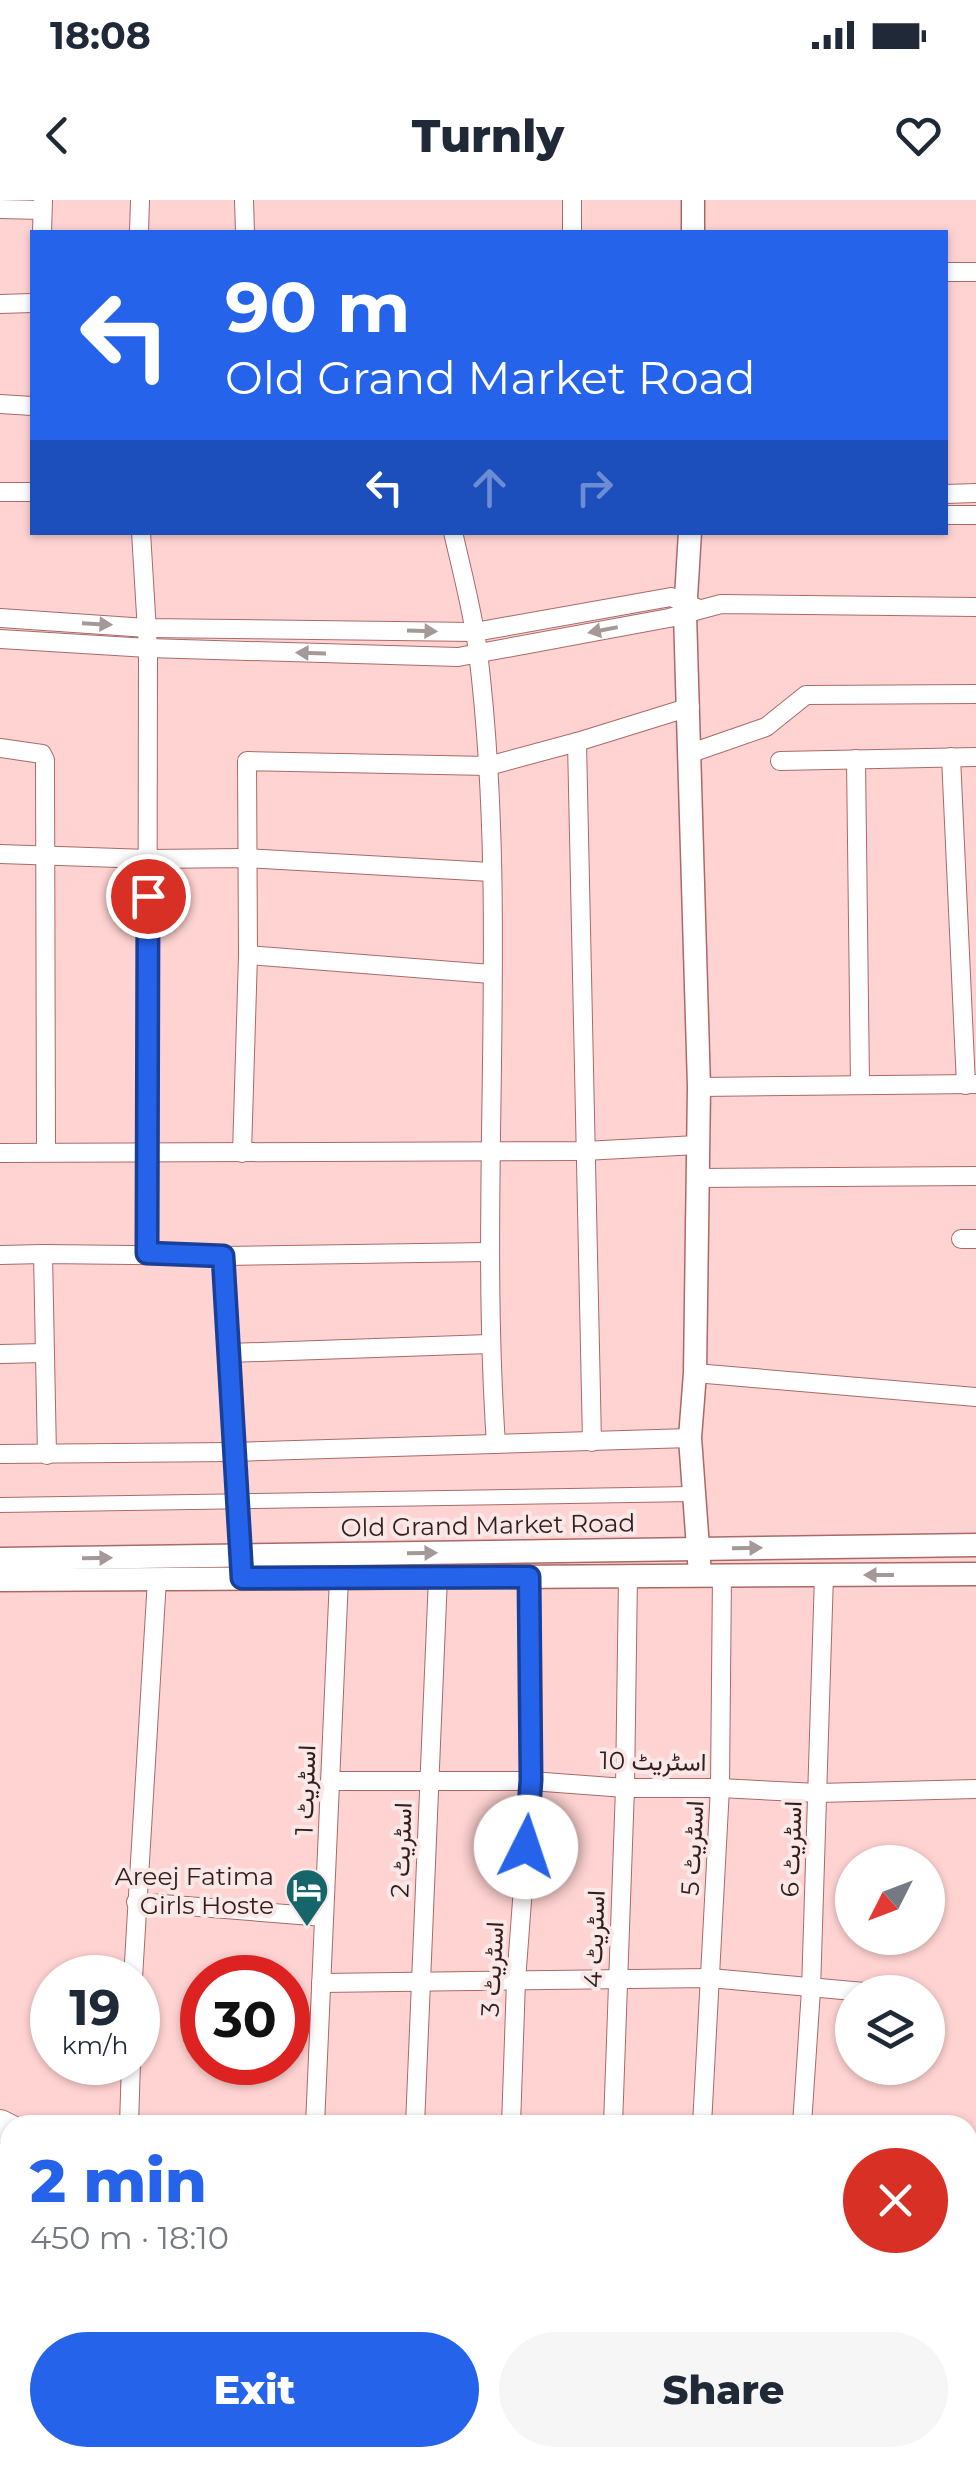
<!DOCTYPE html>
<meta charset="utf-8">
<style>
body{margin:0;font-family:Montserrat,Vazirmatn,sans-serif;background:#f6f6f7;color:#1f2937;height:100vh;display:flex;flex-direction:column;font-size:38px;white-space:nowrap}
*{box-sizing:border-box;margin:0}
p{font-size:32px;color:#747a83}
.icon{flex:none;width:55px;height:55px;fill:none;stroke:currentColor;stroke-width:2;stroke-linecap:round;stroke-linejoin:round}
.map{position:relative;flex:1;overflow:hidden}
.side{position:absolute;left:0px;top:1915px;width:978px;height:352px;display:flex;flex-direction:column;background:#fff;border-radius:30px 30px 0 0;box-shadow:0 2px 8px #0004}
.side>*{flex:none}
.banner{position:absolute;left:30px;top:30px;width:918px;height:305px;border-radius:0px;box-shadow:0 2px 8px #0004;background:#2563eb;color:#fff;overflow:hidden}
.needle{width:65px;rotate:228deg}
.controls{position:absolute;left:835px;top:1645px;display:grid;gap:20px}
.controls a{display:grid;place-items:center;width:110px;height:110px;border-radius:50%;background:#fff;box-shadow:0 2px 8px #0004;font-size:50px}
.speed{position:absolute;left:30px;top:1755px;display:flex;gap:20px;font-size:50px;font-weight:700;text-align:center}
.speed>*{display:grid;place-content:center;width:130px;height:130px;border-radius:50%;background:#fff;box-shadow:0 2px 8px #0004;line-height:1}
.speed small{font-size:25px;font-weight:400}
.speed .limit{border:15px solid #d22;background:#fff;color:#111}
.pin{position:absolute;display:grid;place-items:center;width:85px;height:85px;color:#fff;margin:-42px;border:5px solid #fff;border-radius:50%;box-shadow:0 2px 10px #0007}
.me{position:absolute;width:110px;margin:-55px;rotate:4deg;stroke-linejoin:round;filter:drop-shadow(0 0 8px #0008)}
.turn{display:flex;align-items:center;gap:35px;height:210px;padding:0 30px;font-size:45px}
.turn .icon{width:130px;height:130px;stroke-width:2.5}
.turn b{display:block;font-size:70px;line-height:85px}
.lanes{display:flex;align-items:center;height:95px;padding:0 30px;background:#0003;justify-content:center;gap:50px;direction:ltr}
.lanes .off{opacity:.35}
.round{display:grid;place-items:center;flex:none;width:105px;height:105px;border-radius:52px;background:#f6f6f7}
.head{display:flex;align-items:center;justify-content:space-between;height:170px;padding:0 30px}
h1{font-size:60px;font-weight:800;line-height:75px;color:#2563eb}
.action{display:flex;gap:20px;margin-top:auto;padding:20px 30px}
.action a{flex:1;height:115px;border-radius:60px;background:#2563eb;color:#fff;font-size:40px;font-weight:800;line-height:115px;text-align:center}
.action a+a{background:#f6f6f7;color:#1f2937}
.status{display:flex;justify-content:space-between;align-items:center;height:70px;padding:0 50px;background:#fff;direction:ltr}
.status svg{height:28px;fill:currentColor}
header{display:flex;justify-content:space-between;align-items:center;height:130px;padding:0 30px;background:#fff;font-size:45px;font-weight:800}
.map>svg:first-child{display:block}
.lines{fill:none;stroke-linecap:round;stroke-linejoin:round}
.pedestrian-casing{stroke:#a96a67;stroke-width:16}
.minor-casing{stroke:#a96a67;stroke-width:20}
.tertiary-casing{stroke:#a96a67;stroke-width:25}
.trunk-casing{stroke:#a96a67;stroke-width:32}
.pedestrian{stroke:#fff;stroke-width:14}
.minor{stroke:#fff;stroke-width:18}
.tertiary{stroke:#fff;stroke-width:22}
.trunk{stroke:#fff;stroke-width:30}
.oneway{fill:#a59998}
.route-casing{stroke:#184099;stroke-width:25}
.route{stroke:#2563eb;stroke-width:18}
.labels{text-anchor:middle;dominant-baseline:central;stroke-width:8;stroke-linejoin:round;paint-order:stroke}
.street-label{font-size:25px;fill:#361c1b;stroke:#f8e9e8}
.poi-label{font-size:25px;fill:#361c1b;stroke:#f8e9e8;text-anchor:end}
</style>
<div class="status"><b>18:08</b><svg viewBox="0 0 49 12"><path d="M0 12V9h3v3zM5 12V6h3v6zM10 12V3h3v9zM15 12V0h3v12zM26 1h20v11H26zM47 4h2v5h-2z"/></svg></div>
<header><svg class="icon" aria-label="back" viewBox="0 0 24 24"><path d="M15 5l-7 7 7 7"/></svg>Turnly<svg class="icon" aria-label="heart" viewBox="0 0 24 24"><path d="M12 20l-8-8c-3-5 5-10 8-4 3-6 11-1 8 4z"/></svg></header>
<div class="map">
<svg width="976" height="2266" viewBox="0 0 976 2266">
<rect width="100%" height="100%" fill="#ffd3d1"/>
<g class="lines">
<g class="pedestrian-casing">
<polyline id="pedestrian" points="0,1305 693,1294"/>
</g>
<g class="minor-casing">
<g id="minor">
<polyline points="244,0 245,32"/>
<polyline points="0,9 42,10"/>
<polyline points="42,32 43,0"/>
<polyline points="139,32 140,0"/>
<polyline points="572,32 572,0"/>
<polyline points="945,72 976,72"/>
<polyline points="0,104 32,103"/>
<polyline points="0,204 32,206"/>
<polyline points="0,292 32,292"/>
<polyline points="945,294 976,293"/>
<polyline points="945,315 976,315"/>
<polyline points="141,332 148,448 147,1053"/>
<path d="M 453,332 C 462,372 473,412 478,452 C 510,714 478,981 496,1244"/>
<polyline points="0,418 147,428 475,432 671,397 697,408"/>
<polyline points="0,439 148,448 458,457 669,418 721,404 976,407"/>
<polyline points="577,542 592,1242"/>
<polyline points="0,548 42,554 45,560 46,951"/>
<polyline points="691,553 766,527 806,495 976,494"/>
<polyline points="951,557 966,885"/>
<polyline points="856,559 860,885"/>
<polyline points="780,561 976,557"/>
<polyline points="0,654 148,659 246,658 491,672"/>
<polyline points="248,755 491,774"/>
<polyline points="699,887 976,884"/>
<polyline points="0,953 584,951 697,945"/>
<polyline points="242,953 248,755 247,561 488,566 577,542 690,507"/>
<polyline points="697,978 976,976"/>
<polyline points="961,1039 976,1039"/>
<polyline points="0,1055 43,1054"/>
<polyline points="223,1056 242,1368"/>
<polyline points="229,1153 489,1144"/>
<polyline points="0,1154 45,1153"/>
<polyline points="695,1173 976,1197"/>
<polyline points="0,1254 233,1252 690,1238"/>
<polyline points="47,1255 43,1054 223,1056 488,1052"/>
<polyline points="330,1581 531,1581 625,1588 720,1588 818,1593 976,1589"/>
<polyline points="136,1702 324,1717"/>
<polyline points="133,1778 157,1379"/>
<polyline points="321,1783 710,1778 864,1792"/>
<polyline points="129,1925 131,1862"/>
<polyline points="315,1925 339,1378"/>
<polyline points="415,1925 438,1377"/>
<polyline points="511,1925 516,1781 531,1581 529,1377"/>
<polyline points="613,1925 625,1588 628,1376"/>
<polyline points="702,1925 720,1588 722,1374"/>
<polyline points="802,1925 811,1790 824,1375"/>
<polyline points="968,1982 976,1983"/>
<polyline points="0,2100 10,2105"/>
<polyline points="968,2131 976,2130"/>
<polyline points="340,2258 356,2266"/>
<polyline points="126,2266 131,2258"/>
<polyline points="322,2266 326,2258"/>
</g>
</g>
<g class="tertiary-casing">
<g id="tertiary">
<polyline points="693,32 693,0"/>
<polyline points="690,332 685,414 699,887 695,1173 690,1238 700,1375"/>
<polyline points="0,1359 976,1345"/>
<polyline points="0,1380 976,1374"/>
</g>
</g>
<g class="trunk-casing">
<g id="trunk">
<polyline points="0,1925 10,1930"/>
<polyline points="0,1964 10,1970"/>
<polyline points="565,2258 582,2266"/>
<polyline points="681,2258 699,2266"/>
</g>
</g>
<use href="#pedestrian" class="pedestrian"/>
<use href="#minor" class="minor"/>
<use href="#tertiary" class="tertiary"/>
<use href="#trunk" class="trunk"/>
</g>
<defs><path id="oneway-solid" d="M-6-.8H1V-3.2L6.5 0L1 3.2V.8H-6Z" transform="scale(2.5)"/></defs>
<g class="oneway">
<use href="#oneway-solid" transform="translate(97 424) rotate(3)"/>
<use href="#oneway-solid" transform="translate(603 430) rotate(169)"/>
<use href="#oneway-solid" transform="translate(422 431) rotate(2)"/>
<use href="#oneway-solid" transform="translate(311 453) rotate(-178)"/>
<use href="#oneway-solid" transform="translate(747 1348) rotate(-1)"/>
<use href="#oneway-solid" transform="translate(422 1353) rotate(-1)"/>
<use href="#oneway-solid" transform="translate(97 1358) rotate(-1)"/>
<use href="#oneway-solid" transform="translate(879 1375) rotate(180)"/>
</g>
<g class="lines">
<g class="route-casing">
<polyline id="route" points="148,696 147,1053 223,1056 242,1378 529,1377 531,1580 526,1647"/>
</g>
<use href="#route" class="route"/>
</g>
<defs>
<g id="hotel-pin" transform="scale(2.25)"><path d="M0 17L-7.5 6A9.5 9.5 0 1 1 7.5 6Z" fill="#16656a" stroke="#f8e9e8"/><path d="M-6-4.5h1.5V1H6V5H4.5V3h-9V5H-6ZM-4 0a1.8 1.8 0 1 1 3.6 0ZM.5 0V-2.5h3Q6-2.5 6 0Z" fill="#fff"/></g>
</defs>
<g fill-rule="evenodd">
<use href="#hotel-pin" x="307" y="1690"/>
</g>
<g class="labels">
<g class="street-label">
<text transform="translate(488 1325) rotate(-1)">Old Grand Market Road</text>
<text transform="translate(653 1561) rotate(1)">اسٹریٹ 10</text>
<text transform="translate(305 1590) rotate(-88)">اسٹریٹ 1</text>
<text transform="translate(692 1648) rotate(-87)">اسٹریٹ 5</text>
<text transform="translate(791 1649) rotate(-88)">اسٹریٹ 6</text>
<text transform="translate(401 1650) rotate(-88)">اسٹریٹ 2</text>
<text transform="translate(594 1739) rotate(-88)">اسٹریٹ 4</text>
<text transform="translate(492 1769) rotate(-87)">اسٹریٹ 3</text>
</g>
<g class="poi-label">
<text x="274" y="1676">Areej Fatima<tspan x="274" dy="29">Girls Hoste</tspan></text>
</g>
</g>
</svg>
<div class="controls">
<a><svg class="needle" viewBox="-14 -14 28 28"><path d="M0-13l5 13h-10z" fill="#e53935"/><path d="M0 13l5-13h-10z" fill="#747a83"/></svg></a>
<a><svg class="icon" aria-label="layers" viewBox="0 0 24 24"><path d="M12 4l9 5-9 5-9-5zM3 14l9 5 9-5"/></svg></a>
</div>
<div class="speed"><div>19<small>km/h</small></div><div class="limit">30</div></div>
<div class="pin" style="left:148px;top:696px;background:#d93025"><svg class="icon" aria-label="arrive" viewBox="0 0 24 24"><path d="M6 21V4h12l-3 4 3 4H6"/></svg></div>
<svg class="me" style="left:526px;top:1647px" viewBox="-20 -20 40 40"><circle r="19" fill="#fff"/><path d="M0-13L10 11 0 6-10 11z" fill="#2563eb"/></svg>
<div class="banner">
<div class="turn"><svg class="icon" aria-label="left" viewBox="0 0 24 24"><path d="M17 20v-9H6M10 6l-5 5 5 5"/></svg><div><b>90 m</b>Old Grand Market Road</div></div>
<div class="lanes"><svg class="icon" aria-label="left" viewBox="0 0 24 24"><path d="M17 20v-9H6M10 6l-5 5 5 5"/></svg><svg class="icon off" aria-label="ahead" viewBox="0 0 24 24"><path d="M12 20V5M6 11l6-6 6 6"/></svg><svg class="icon off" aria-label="right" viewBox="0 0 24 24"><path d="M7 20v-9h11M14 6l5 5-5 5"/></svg></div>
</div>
<section class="side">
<div class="head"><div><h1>2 min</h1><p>450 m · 18:10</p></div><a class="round" style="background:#d93025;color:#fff"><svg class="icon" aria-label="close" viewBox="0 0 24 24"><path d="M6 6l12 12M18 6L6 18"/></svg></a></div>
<div class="action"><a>Exit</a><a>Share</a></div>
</section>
</div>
